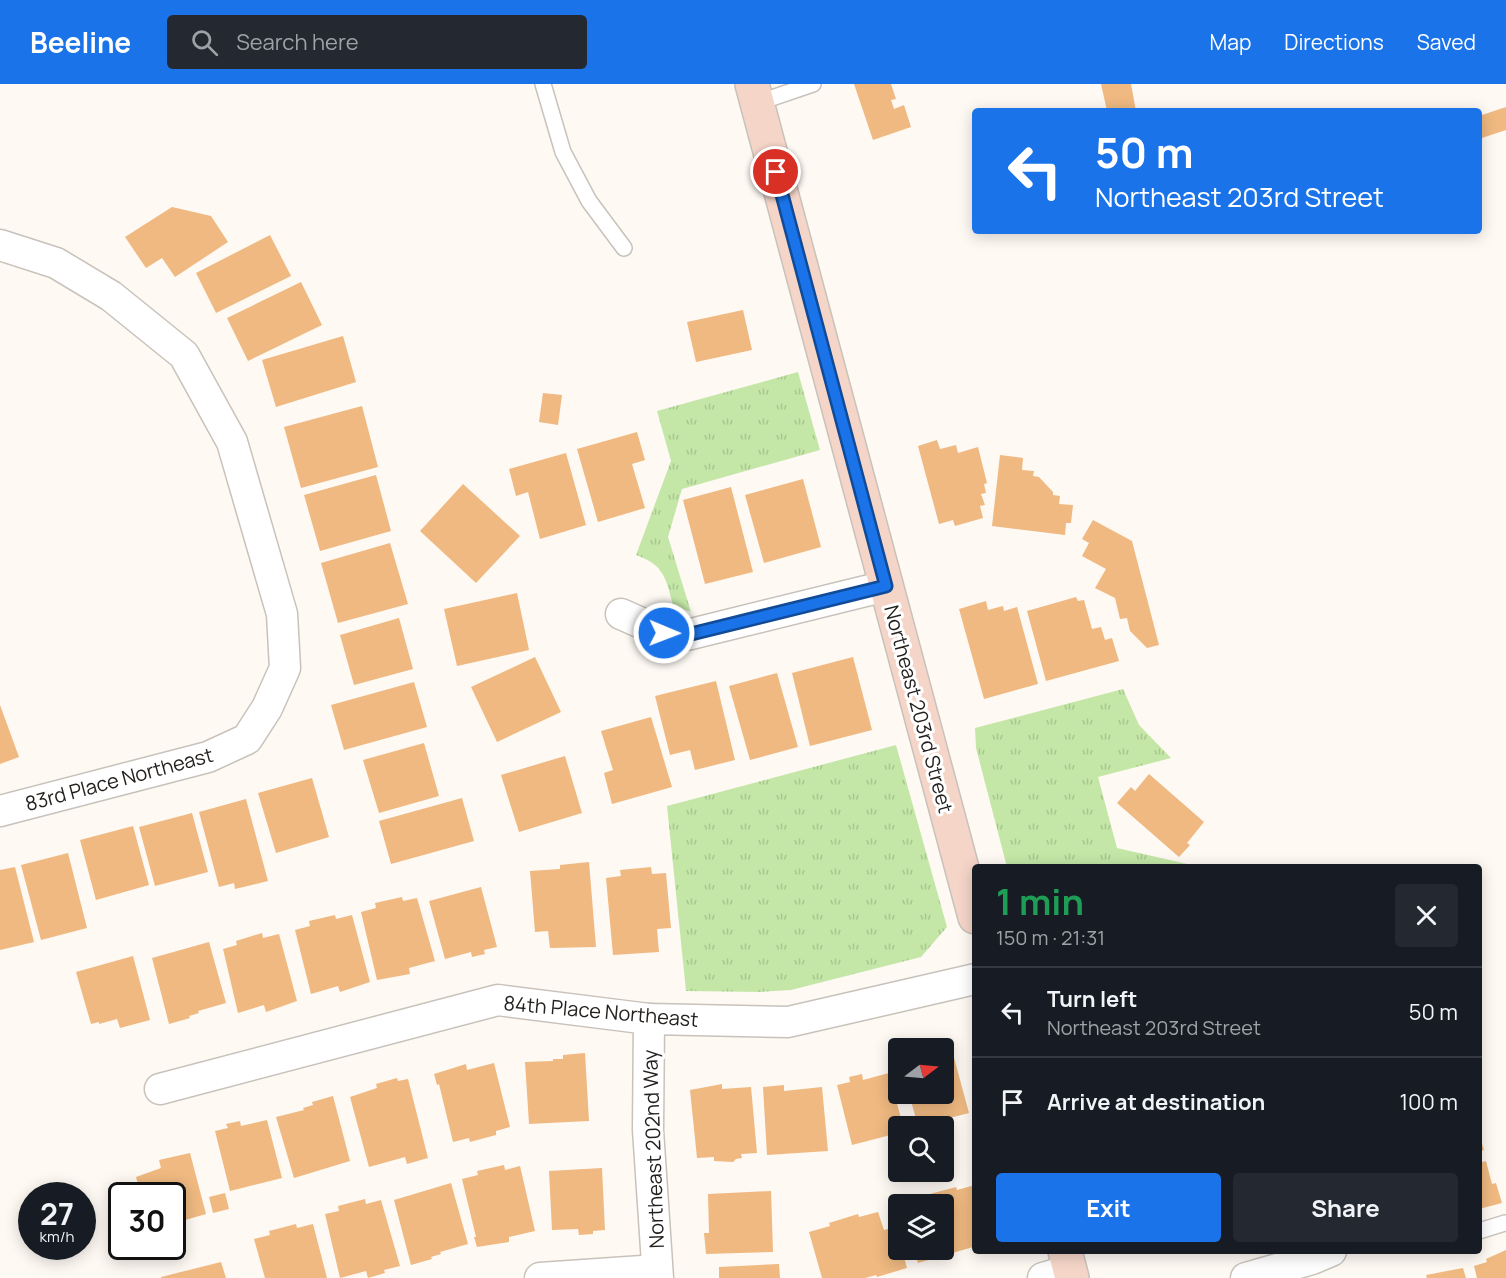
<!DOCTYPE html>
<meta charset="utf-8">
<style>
body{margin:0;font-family:Manrope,sans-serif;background:#242831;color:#f1f3f6;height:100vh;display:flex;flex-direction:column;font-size:22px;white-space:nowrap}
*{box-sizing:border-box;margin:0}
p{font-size:20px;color:#9ea1a6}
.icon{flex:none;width:33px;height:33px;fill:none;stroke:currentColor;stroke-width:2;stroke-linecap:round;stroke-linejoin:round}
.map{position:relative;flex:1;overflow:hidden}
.drawer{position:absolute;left:972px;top:780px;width:510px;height:390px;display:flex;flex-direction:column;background:#171b24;border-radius:6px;box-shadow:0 3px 15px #0003}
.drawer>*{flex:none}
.guide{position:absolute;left:972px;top:24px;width:510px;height:126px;border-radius:6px;box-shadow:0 3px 15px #0003;background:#1a73e8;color:#fff;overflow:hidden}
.needle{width:39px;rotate:74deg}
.tools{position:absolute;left:888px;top:954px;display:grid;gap:12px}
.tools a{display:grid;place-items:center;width:66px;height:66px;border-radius:6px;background:#171b24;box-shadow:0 3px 15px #0003;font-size:30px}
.speed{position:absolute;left:18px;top:1098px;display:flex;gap:12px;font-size:30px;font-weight:700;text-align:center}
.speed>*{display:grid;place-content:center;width:78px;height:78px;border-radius:50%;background:#171b24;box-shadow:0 3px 15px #0003;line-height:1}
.speed small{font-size:15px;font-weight:400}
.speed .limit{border:3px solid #111;border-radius:9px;background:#fff;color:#111}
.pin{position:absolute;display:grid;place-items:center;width:51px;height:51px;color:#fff;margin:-26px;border:3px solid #fff;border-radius:50%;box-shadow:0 2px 6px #0007}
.me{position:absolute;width:66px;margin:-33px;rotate:91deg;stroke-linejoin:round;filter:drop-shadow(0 0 4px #0008)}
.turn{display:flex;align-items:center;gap:21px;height:126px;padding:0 24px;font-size:27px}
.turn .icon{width:78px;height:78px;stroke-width:2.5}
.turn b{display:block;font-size:42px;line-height:51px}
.round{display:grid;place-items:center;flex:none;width:63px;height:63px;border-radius:6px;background:#242831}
.overview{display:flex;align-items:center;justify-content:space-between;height:102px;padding:0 24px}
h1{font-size:36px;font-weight:700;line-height:45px;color:#1e9e55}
.action{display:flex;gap:12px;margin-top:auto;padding:12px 24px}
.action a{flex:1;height:69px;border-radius:6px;background:#1a73e8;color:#fff;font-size:24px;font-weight:700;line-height:69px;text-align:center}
.action a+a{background:#242831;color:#f1f3f6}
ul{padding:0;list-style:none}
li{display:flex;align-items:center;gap:18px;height:90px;padding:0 24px;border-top:2px solid #363941}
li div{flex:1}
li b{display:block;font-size:22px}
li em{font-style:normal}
header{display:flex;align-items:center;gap:36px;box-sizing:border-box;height:84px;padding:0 30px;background:#1a73e8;color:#fff}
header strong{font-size:28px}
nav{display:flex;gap:33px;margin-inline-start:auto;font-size:21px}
.search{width:420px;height:54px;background:#242831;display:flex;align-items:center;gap:15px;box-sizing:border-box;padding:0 21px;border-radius:6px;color:#9ea1a6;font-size:22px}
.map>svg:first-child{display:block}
.park{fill:url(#park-tufts)}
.building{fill:#efb981}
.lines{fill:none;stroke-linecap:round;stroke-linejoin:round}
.lane-casing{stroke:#c8c2bb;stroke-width:18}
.street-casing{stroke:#c8c2bb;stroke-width:33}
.secondary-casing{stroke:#c8c2bb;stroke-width:36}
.lane{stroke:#fff;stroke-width:15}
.street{stroke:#fff;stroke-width:30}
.secondary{stroke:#f5d5c8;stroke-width:33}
.route-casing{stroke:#114b97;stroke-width:15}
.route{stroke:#1a73e8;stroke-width:10}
.labels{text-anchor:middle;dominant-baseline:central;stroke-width:6;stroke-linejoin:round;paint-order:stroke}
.street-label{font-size:20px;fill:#221f1d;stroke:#fff}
</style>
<header>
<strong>Beeline</strong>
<div class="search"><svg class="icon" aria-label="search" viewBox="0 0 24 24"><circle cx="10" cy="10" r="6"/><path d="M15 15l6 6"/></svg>Search here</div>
<nav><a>Map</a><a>Directions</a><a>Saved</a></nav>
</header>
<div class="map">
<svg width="1506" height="1194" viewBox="0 0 1506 1194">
<defs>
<pattern id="park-tufts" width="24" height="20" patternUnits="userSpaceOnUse" patternTransform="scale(1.5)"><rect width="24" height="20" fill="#c4e7a7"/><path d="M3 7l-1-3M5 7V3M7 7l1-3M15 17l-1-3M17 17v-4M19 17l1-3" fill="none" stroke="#a8c68f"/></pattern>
</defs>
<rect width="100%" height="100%" fill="#fef9f3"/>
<g class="park">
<path d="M 798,288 L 820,366 L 682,405 L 668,453 L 691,528 L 673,521 C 666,494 664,481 636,471 L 671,377 L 657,327 Z"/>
<polygon points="1123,605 1139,641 1171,674 1098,693 1117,764 1196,782 1196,783 1007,783 976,664 975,644"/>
<polygon points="896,661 947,843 921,873 791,906 759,908 686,907 667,722"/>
</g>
<g class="building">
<polygon points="854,0 891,0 896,15 891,16 894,25 904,21 911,43 873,56"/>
<polygon points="1101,0 1131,0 1136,27 1107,27"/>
<polygon points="1506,23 1506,46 1479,55 1479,32"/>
<polygon points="172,123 211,132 228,158 175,193 162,174 146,184 125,153"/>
<polygon points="270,151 291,192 216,229 196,189"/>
<polygon points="301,198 322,241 248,277 227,234"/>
<polygon points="743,226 752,266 696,278 687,238"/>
<polygon points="343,252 356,298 276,323 262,276"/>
<polygon points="543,309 562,311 558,341 539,338"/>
<polygon points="362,322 378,383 301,404 284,343"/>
<polygon points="637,348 645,376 632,380 645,424 598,438 577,365"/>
<polygon points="937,356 940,365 956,361 958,369 978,363 987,399 984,400 986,409 981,410 985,421 980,422 983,434 955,442 953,436 939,440 918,362"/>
<polygon points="566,369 586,441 540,455 528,408 516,412 509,385"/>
<polygon points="1000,371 1023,374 1022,386 1034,387 1033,392 1039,393 1053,408 1053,411 1060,412 1059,420 1073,421 1071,439 1066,439 1065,451 992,442"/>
<polygon points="376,391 391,447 320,467 304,411"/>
<polygon points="803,395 821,463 764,479 745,411"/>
<polygon points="463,400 520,452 476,499 420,447"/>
<polygon points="731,403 753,488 705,500 683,416"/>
<polygon points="1093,436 1132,457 1159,561 1147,564 1130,547 1127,534 1120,535 1115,514 1095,504 1106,485 1082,472 1089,459 1082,455"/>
<polygon points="390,459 408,520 338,539 321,479"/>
<polygon points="517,509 529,566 457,582 444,525"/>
<polygon points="1076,513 1078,517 1084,516 1092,545 1101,543 1105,556 1112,554 1119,577 1046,597 1027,527"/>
<polygon points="986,517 988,526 1003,522 1004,527 1017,523 1038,600 984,615 959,525"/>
<polygon points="399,534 413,585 354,601 340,551"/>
<polygon points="535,573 561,628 497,658 471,603"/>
<polygon points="853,573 872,646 810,662 792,589"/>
<polygon points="777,589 798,663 750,676 729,602"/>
<polygon points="716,597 735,676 695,686 690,666 670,671 655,612"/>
<polygon points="414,598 427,643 344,666 331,621"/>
<polygon points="0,621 19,673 0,680"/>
<polygon points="651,633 672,703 612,720 604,689 613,686 601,647"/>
<polygon points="424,659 439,712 379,729 363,676"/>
<polygon points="565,672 582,729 519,748 501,691"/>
<polygon points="1149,690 1204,738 1187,759 1190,761 1179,773 1117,719 1131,703 1135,707"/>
<polygon points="312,694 329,753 276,769 258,709"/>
<polygon points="462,714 474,757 391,780 379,737"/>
<polygon points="246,715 268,797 235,805 234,799 219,803 199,728"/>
<polygon points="192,729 208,788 155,802 139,743"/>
<polygon points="133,742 149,801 96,816 80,756"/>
<polygon points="68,769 87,844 41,856 21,781"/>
<polygon points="589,778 596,863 550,864 548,847 535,848 530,787 560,785 560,781"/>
<polygon points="15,783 34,858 0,866 0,786"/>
<polygon points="651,783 652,790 666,789 671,844 657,845 659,868 613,871 606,794 621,792 620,786"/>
<polygon points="481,803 497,863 484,866 485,870 472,873 471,868 445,875 429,817"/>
<polygon points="402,813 403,817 417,814 435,877 409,884 410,890 377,896 361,828 376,824 375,819"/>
<polygon points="335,831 336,835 352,831 370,898 340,908 338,902 311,910 295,846 310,842 309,837"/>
<polygon points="262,849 263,854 279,850 297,917 266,928 264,921 238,929 223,865 237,861 236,857"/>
<polygon points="209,858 226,919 198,927 199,929 189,932 190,934 169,940 152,874"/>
<polygon points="133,872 150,936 120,944 117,935 99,940 99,938 91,940 76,888"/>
<polygon points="585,969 589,1037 529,1040 525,978 553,977 553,975 563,975 563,971"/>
<polygon points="953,970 969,1029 918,1042 909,1010 944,1010 944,973"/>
<polygon points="494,979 510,1043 496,1047 496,1051 470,1058 469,1054 453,1058 439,1000 437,1001 434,990 466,980 467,986"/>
<polygon points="889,989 903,1042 898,1042 898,1049 852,1061 837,1001 850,998 849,993 862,990 863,996"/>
<polygon points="397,994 398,997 408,995 428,1074 407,1080 405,1073 369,1083 350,1013 377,1004 376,1000"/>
<polygon points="722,1000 722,1005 751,1003 757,1069 741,1070 742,1074 736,1075 733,1078 714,1077 714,1073 697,1074 690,1006"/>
<polygon points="784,1001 784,1007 822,1003 828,1067 767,1071 763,1003"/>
<polygon points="333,1012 350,1077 294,1094 276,1033 304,1026 303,1024 313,1021 312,1018"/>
<polygon points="267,1036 282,1094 230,1107 215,1047 228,1044 226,1040 240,1037 241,1042"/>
<polygon points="1479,1051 1484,1066 1479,1067"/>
<polygon points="190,1069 206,1130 175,1139 175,1141 172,1142 172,1112 141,1112 136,1093 161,1084 159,1076"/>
<polygon points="1486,1077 1492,1100 1496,1099 1502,1119 1479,1125 1479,1079"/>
<polygon points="504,1081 505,1086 520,1082 535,1147 509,1153 509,1158 477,1163 474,1153 476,1153 462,1095 478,1091 477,1087"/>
<polygon points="602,1084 605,1146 593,1147 593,1150 579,1151 578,1145 552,1146 549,1087"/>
<polygon points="451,1099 468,1160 440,1168 441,1170 431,1173 432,1175 411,1181 394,1116"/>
<polygon points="975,1101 975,1168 973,1163 918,1179 914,1166 944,1166 944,1120 905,1120 927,1114 926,1111 956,1103 957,1106"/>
<polygon points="771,1107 773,1168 706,1170 704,1149 709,1149 708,1110"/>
<polygon points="225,1109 229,1125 213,1129 209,1113"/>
<polygon points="365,1115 366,1120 381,1116 400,1182 384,1186 385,1189 368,1194 366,1187 340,1194 325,1130 339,1127 338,1122"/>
<polygon points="878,1128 884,1146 895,1143 898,1155 898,1166 902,1166 907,1184 877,1193 876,1191 865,1194 822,1194 809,1148 830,1142 829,1139 858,1130 859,1133"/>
<polygon points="296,1140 297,1144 313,1140 327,1194 265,1194 254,1155 270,1151 269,1147"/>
<polygon points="1506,1166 1506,1194 1477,1194 1474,1182 1487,1178 1486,1175"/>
<polygon points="221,1178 226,1194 161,1194 161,1193"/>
<polygon points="779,1180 780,1194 719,1194 719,1183"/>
<polygon points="1463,1184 1466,1194 1427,1194 1426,1191"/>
</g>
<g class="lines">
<g class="lane-casing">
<g id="lane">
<polyline points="543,0 563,68 589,117 624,164"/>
<polyline points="757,19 813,0"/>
<polyline points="1479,1147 1505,1139"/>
</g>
</g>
<g class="street-casing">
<g id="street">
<polyline points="0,161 56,179 111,212 184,271 232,358 282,530 285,584 267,624 247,655 208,673 0,727"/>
<polyline points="621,530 664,549 687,551 886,502"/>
<polyline points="649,935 648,1046 658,1194"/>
<polyline points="160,1005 498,916 649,935 788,938 975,895"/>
<polyline points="540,1194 657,1186"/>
<polyline points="1043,1194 1070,1186"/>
<polyline points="1246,1194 1312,1175 1331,1167"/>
</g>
</g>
<g class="secondary-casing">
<g id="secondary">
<polyline points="752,0 975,833"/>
<polyline points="1065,1167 1072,1194"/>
</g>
</g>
<use href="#lane" class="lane"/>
<use href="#street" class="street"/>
<use href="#secondary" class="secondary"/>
</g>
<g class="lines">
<g class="route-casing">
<polyline id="route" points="664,549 687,551 886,502 776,88"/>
</g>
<use href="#route" class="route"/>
</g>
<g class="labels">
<g class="street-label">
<text transform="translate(919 625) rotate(75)">Northeast 203rd Street</text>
<text transform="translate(119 695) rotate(-15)">83rd Place Northeast</text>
<text transform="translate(601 927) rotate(5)">84th Place Northeast</text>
<text transform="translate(653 1065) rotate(-92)">Northeast 202nd Way</text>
</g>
</g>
</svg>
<div class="tools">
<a><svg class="needle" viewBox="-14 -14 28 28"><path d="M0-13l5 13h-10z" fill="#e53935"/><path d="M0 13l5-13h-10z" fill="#9ea1a6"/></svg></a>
<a><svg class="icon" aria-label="search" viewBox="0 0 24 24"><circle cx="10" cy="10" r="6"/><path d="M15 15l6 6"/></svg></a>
<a><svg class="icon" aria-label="layers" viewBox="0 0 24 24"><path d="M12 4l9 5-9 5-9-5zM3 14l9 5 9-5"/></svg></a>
</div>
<div class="speed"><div>27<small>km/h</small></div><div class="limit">30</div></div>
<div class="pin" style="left:776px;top:88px;background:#d93025"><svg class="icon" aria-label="arrive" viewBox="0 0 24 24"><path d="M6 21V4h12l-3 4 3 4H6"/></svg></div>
<svg class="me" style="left:664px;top:549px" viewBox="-20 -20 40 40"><circle r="17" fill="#1a73e8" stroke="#fff" stroke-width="3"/><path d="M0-11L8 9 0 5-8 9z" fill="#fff"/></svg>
<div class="guide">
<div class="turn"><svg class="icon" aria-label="left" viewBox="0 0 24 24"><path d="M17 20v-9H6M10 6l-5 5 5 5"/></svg><div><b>50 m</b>Northeast 203rd Street</div></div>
</div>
<section class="drawer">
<div class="overview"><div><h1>1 min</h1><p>150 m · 21:31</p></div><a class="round"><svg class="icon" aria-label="close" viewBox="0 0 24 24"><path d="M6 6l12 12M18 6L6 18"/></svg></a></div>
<ul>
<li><svg class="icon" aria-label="left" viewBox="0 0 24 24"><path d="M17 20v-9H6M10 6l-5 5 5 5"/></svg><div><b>Turn left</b><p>Northeast 203rd Street</p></div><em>50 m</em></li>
<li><svg class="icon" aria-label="arrive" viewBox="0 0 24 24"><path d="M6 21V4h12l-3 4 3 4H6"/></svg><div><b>Arrive at destination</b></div><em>100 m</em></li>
</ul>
<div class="action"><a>Exit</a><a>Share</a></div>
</section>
</div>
